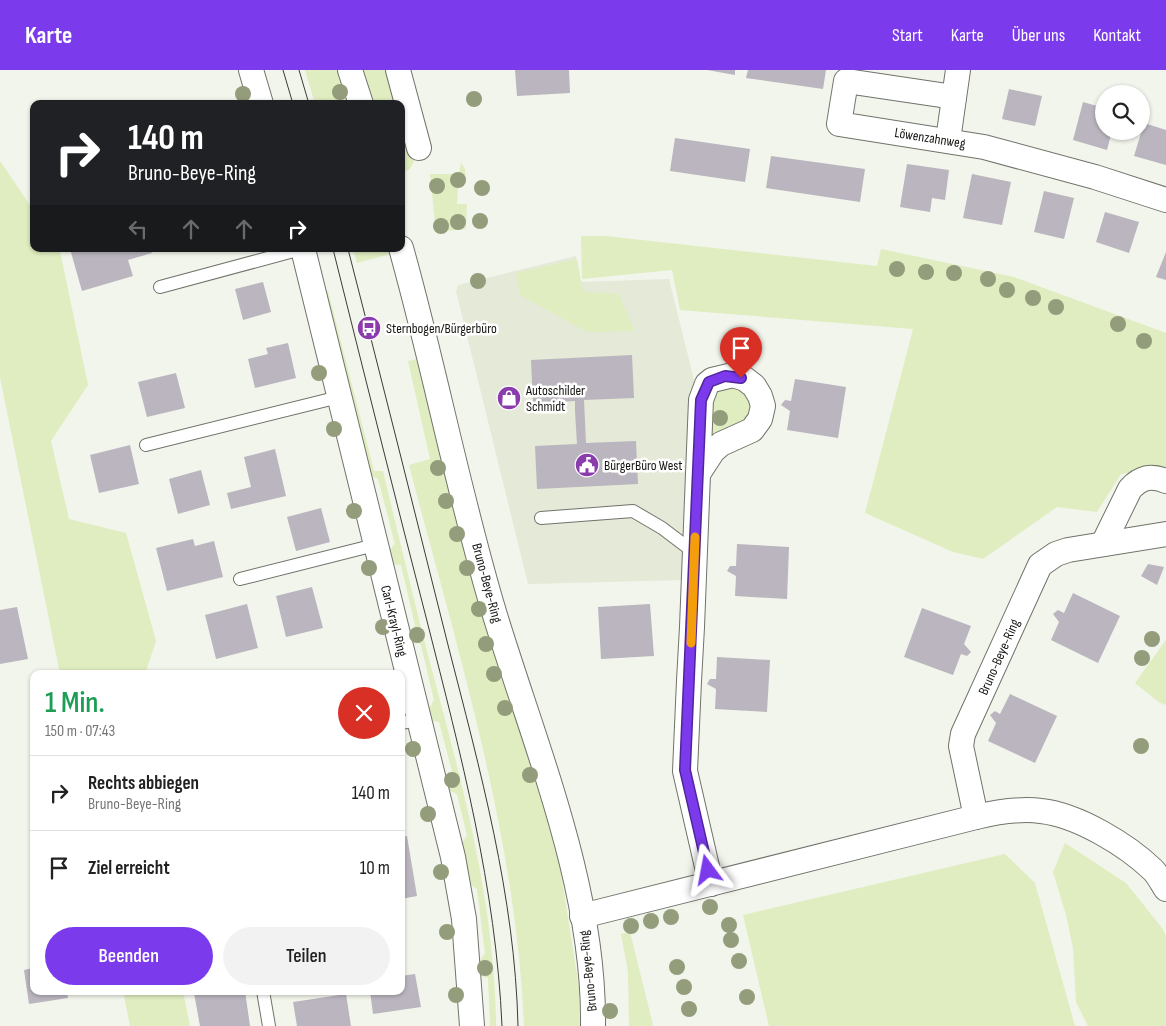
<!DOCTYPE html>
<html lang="de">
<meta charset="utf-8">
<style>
body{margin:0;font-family:"Sofia Sans Condensed",sans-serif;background:#f2f2f2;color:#222;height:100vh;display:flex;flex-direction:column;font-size:19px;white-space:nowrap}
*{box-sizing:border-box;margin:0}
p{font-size:16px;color:#767676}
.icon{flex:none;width:28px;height:28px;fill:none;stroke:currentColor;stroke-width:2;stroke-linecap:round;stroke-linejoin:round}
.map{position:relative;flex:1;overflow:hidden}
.panel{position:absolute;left:30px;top:600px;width:375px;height:325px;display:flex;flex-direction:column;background:#fff;border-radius:10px;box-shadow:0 1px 4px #0004}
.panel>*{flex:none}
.banner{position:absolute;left:30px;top:30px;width:375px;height:152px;border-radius:10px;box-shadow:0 1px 4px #0004;background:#202124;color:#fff;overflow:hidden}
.tools{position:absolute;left:1095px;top:15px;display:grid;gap:10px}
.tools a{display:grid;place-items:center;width:55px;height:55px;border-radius:50%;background:#fff;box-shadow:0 1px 4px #0004;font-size:25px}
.pin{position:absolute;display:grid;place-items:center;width:42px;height:42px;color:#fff;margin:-51px -21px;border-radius:50% 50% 50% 0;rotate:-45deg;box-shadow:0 0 5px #0007}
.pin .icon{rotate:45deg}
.me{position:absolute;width:55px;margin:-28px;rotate:347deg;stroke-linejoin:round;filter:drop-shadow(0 0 4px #0008)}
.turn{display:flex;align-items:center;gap:18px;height:105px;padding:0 15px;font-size:22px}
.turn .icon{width:65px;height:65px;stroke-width:2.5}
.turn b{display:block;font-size:35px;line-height:42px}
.lanes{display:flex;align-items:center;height:48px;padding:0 15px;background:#0003;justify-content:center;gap:25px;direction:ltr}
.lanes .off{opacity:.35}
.round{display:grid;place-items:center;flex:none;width:52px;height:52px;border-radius:26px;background:#f2f2f2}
.headline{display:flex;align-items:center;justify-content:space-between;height:85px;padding:0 15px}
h1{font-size:30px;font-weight:600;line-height:38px;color:#1e9e55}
.action{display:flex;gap:10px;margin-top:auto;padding:10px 15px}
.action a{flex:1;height:58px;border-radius:30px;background:#7c3aed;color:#fff;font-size:20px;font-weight:600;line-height:58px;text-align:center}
.action a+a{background:#f2f2f2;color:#222}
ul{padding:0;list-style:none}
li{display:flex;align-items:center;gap:15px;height:75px;padding:0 15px;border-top:1px solid #e0e0e0}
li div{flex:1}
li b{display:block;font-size:19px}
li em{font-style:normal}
header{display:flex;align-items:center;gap:30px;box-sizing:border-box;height:70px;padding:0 25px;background:#7c3aed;color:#fff}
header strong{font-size:24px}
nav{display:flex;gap:28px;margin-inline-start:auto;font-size:18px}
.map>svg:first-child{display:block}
.built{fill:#e4e9d8}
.green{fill:#dfedc0}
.building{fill:#bab5be}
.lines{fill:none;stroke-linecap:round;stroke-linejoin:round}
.lane-casing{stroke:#70736a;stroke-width:14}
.street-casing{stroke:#70736a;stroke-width:26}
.lane{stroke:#fff;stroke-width:12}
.street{stroke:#fff;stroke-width:24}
.tram{stroke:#3a3b36;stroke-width:1}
.tree{fill:#939c7b}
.route-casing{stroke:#51269a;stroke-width:12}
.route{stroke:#7c3aed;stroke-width:9}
.slow{stroke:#f59e0b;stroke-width:9}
.labels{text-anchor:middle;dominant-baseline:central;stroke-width:5;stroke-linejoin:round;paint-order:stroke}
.street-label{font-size:14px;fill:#141511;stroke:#fff}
.poi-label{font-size:14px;fill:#141511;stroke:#fff;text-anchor:start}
</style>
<header>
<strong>Karte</strong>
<nav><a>Start</a><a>Karte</a><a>Über uns</a><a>Kontakt</a></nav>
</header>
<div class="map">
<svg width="1166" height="956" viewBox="0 0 1166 956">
<rect width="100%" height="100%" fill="#f2f5eb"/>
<polygon class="built" points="576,186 578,212 669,209 696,318 685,510 528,514 456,221 458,215"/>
<g class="green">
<polygon points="305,0 337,0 348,34 315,34"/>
<polygon points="361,0 389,0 399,34 372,34"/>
<polygon points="401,42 415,90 409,100 401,102"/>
<polygon points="0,91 34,141 34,179 59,179 60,181 88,315 51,371 69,449 126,463 156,571 145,604 60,604 0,307"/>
<polygon points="461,93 465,99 466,113 458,117 457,134 467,134 466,159 436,162 430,104 459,104"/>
<polygon points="581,166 606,166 877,196 881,179 1014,207 1166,263 1166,398 1121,404 1097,442 1057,437 983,489 953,482 865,443 913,259 680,240 672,200 582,209"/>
<polygon points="353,179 390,179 391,184 357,193"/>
<polygon points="577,189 583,222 619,224 634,261 587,262 520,225 516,203"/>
<path d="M 328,221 L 374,401 L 383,401 C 398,464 413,526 429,589 C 461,709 495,831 496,956 L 490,956 L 488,908 L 478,905 L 477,895 L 485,883 L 477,819 L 468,813 L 461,774 L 467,766 L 457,724 L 450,721 L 447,708 L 452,701 L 439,652 L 433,651 L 429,639 L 434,630 L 421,575 L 412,570 L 410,564 L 415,555 L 401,495 L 392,494 L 389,480 L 395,474 L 378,409 L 372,406 L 324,223 Z"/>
<path d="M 417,289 L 464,474 L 558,784 L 579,918 L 580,956 L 524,956 C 516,765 457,579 409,395 L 430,389 L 408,291 Z"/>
<polygon points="738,314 753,334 747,352 716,366 710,363 710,328 715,320"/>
<polygon points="1166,570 1166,635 1160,633 1135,613"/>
<polygon points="1065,773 1126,813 1162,858 1166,866 1166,956 1088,956 1076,932 1073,878 1066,845 1053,802"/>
<polygon points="1005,784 1035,813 1075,956 769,956 743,845"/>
<polygon points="630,862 653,955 651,956 629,956 628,902 621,864"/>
<polygon points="123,921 183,921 190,956 130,956"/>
</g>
<g class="building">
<polygon points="515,0 569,0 570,23 517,26"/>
<polygon points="707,0 735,0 735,5"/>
<polygon points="748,0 826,0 823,19 746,8"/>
<polygon points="1009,19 1042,26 1035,56 1002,49"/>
<polygon points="1083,32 1104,38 1104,61 1112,61 1107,80 1073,70"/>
<polygon points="1144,53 1166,60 1166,95 1134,86"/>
<polygon points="675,68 750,79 745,112 670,101"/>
<polygon points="771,86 865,99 860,132 766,118"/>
<polygon points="907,94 949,100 945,130 932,128 930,142 900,137"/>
<polygon points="972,104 1011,112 1002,155 963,148"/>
<polygon points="1044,121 1074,128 1064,169 1034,162"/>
<polygon points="1105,142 1139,152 1129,183 1096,172"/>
<polygon points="70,179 150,179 152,183 128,190 133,206 82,221"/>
<polygon points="1166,182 1166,210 1156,207"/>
<polygon points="263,212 271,242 243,250 235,219"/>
<polygon points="288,273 296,308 255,318 248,289 268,284 266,278"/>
<polygon points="632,285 634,328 584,330 585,352 586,373 636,371 638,414 537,419 535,376 577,374 575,341 575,331 533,333 531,290"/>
<polygon points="176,303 185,338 147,347 138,312"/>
<polygon points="795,309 846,317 838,368 787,360 790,341 781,335 785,330 791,331"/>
<polygon points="130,375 139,414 99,423 90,385"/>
<polygon points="275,379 286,426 231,439 227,423 251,417 244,387"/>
<polygon points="201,400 210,435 178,444 169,409"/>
<polygon points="321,438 330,472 296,481 287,447"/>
<polygon points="193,469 195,476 214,471 223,507 167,521 156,478"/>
<polygon points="737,474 789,477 787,529 735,526 736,506 727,501 730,496 736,496"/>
<polygon points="1148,494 1164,497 1157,515 1141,506"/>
<polygon points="312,517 323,558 286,567 276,526"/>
<polygon points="1073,523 1120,546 1098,593 1051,570 1059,552 1053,544 1058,540 1064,543"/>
<polygon points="247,534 258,578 216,589 205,545"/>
<polygon points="650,534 654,586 601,589 598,537"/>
<polygon points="17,537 28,589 0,594 0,540"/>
<polygon points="922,538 971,556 964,574 971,582 967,586 961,584 953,605 904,587"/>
<polygon points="717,587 770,590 767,642 715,639 716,619 707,614 710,609 716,609"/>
<polygon points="1010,624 1057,646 1035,693 988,671 996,653 990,645 995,641 1000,644"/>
<polygon points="407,766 417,826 401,829 401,767"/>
<polygon points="34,898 34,921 67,921 68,928 29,934 24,900"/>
<polygon points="415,904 421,937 373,944 370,921 401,921 401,906"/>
<polygon points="203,921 245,921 250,956 200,956 194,923"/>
<polygon points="346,924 351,956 297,956 293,932"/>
</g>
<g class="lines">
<g class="lane-casing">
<g id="lane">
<polyline points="160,217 301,179"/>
<polyline points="146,375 339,327"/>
<polyline points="541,448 633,441 662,458 695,483"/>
<polyline points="240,509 375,475"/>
<polyline points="401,653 418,650"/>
<polyline points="263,921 269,956"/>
</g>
</g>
<g class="street-casing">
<g id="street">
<polyline points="251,0 261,34"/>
<polyline points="350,0 361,34"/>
<polyline points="398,0 419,78"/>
<polyline points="954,27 846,11 839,54 984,77 1095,107 1166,130"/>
<polyline points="948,70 958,0"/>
<path d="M 401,178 C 435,299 458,422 494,542 C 534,674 595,816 593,956"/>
<polyline points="303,179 453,787 464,849 472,956"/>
<polyline points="698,404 713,381 721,374 752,360 760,349 763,336 760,326 754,316 745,309 733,305 712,310 707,314 701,330 698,404 692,557 689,611 685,701 711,814"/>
<path d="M 1103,474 L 1130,419 C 1141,407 1151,405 1166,411"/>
<polyline points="976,747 961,676 963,664 1040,495 1056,484 1068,480 1166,464"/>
<path d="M 582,846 L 976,747 C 997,742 1019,738 1041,741 C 1078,745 1127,775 1153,800 C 1158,805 1162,813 1166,819"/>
</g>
</g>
<use href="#lane" class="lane"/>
<use href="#street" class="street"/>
<g class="tram">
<polyline points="283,0 293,34"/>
<polyline points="299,0 309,34"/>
<path d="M 333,179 C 364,303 395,427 427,551 C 461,685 496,818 502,956"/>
<path d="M 348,179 C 382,311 415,443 448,575 C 480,700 515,826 518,956"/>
</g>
</g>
<g class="tree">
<circle cx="340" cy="22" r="8"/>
<circle cx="243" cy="24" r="8"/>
<circle cx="474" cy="29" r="8"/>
<circle cx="458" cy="110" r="8"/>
<circle cx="437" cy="116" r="8"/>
<circle cx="482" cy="118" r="8"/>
<circle cx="480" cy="151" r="8"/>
<circle cx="458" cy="152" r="8"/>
<circle cx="441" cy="156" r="8"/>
<circle cx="897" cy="199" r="8"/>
<circle cx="926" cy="202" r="8"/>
<circle cx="954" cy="203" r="8"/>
<circle cx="988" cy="209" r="8"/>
<circle cx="478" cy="211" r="8"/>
<circle cx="1007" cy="220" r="8"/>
<circle cx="1033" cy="228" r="8"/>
<circle cx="1056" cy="237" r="8"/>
<circle cx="1118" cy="254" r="8"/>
<circle cx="1144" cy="271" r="8"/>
<circle cx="319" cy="303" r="8"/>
<circle cx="720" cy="348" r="8"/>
<circle cx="334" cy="359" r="8"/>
<circle cx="438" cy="398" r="8"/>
<circle cx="446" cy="431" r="8"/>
<circle cx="354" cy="441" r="8"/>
<circle cx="457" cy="464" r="8"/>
<circle cx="369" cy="498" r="8"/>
<circle cx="467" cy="498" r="8"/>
<circle cx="479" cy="539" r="8"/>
<circle cx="383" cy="557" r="8"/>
<circle cx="417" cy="565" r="8"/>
<circle cx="1152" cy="569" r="8"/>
<circle cx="486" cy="574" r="8"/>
<circle cx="1142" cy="588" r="8"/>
<circle cx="494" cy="604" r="8"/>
<circle cx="505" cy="638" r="8"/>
<circle cx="1141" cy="676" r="8"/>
<circle cx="413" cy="679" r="8"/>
<circle cx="530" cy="705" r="8"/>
<circle cx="452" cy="710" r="8"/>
<circle cx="428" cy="744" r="8"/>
<circle cx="441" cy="802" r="8"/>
<circle cx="710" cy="837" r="8"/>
<circle cx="671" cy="847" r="8"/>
<circle cx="651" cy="851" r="8"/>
<circle cx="729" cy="855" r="8"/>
<circle cx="631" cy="856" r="8"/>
<circle cx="447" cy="862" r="8"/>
<circle cx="731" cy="870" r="8"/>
<circle cx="739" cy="891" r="8"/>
<circle cx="677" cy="897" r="8"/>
<circle cx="485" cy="898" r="8"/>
<circle cx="684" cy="917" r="8"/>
<circle cx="456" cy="925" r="8"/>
<circle cx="747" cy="927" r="8"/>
<circle cx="689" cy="939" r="8"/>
<circle cx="610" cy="941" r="8"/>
</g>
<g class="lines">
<g class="route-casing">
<polyline id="route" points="708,800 685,700 701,330 709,312 725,306 741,308"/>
</g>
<use href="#route" class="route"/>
<polyline class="slow" points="691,573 695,467"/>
</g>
<defs>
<g id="bus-disc" transform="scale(1.25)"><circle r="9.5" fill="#8b3cac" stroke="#fff"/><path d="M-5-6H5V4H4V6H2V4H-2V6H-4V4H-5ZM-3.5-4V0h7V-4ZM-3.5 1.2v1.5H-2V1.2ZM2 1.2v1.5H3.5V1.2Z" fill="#fff"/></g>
<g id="shop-disc" transform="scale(1.25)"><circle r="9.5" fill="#8b3cac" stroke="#fff"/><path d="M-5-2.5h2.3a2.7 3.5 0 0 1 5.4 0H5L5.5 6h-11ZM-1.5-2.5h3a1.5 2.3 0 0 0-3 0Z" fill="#fff"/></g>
<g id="civic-disc" transform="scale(1.25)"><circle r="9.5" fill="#8b3cac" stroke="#fff"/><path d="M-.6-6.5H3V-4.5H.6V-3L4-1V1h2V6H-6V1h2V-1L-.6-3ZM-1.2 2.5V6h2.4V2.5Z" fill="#fff"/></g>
</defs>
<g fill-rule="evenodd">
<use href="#bus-disc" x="369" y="258"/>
<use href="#shop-disc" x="509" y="328"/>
<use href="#civic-disc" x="587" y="395"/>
</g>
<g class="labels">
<g class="street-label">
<text transform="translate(930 68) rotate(9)">Löwenzahnweg</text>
<text transform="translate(487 513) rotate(75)">Bruno-Beye-Ring</text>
<text transform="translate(394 551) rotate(76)">Carl-Krayl-Ring</text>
<text transform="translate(999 587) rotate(-66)">Bruno-Beye-Ring</text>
<text transform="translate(588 901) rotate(-96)">Bruno-Beye-Ring</text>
</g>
<g class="poi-label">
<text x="386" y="258">Sternbogen/Bürgerbüro</text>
<text x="526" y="320">Autoschilder<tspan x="526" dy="16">Schmidt</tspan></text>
<text x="604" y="395">BürgerBüro West</text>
</g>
</g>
</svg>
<div class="tools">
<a><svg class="icon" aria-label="search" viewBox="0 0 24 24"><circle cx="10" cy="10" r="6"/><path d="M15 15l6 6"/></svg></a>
</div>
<div class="pin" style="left:741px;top:308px;background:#d93025"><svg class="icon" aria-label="arrive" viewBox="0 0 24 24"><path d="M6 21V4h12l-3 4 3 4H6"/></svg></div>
<svg class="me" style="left:708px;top:800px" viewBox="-20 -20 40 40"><path d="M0-17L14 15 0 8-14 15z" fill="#7c3aed" stroke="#fff" stroke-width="4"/></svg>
<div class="banner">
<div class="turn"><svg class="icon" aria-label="right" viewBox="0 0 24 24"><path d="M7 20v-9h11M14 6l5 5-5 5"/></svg><div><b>140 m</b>Bruno-Beye-Ring</div></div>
<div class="lanes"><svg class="icon off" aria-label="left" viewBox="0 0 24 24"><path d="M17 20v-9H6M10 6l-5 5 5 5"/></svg><svg class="icon off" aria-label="ahead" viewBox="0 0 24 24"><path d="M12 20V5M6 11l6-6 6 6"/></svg><svg class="icon off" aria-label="ahead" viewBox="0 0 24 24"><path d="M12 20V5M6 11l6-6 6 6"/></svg><svg class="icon" aria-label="right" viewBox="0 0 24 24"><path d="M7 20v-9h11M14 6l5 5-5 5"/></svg></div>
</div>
<section class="panel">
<div class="headline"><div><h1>1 Min.</h1><p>150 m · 07:43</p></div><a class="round" style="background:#d93025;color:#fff"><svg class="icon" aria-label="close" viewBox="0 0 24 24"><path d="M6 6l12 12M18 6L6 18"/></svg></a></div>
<ul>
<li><svg class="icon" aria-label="right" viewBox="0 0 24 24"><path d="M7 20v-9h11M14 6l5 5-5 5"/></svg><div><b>Rechts abbiegen</b><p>Bruno-Beye-Ring</p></div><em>140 m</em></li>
<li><svg class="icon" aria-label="arrive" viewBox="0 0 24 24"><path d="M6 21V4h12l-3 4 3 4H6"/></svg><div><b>Ziel erreicht</b></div><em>10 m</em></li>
</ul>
<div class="action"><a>Beenden</a><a>Teilen</a></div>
</section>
</div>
